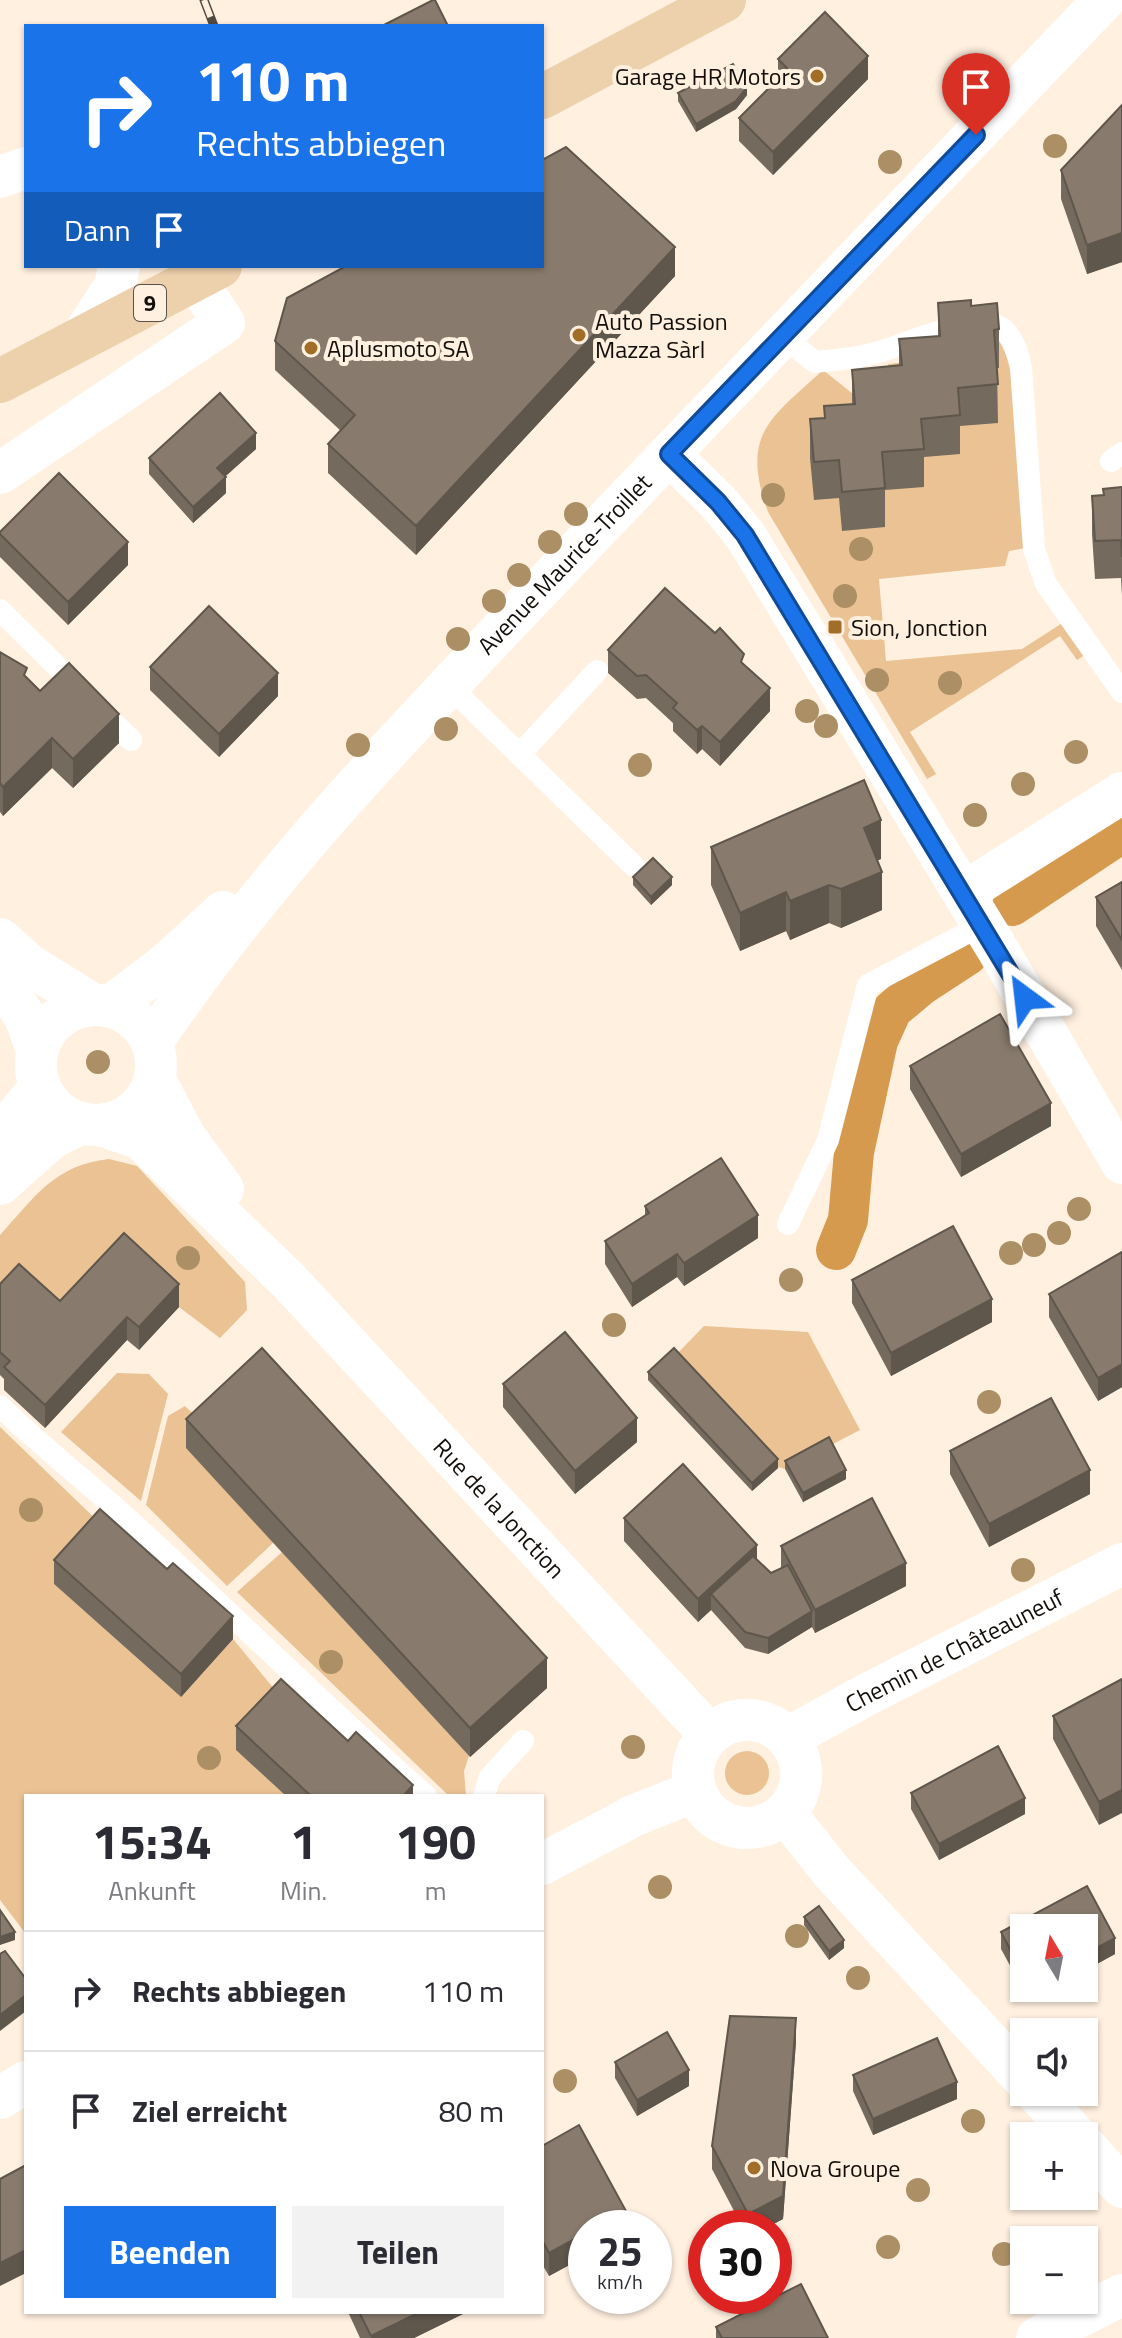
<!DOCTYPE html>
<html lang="de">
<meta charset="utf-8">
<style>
body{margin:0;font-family:"Titillium Web",sans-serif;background:#f2f2f3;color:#2b2b33;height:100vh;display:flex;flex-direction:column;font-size:30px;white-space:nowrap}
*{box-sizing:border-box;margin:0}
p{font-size:26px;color:#7c7c81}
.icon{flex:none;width:44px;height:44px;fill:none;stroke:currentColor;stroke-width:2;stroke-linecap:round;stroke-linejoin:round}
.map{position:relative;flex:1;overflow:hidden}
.panel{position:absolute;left:24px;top:1794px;width:520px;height:520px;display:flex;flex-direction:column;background:#fff;border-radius:0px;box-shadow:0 2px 6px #0004}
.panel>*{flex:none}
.hud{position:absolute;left:24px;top:24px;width:520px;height:244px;border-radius:0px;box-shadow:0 2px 6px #0004;background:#1a73e8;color:#fff;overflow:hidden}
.needle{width:52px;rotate:350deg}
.buttons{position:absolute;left:1010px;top:1914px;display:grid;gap:16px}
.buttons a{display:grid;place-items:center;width:88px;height:88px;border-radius:0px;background:#fff;box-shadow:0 2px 6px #0004;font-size:40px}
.speed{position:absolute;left:568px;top:2210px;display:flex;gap:16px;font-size:40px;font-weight:700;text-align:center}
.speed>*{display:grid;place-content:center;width:104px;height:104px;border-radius:50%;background:#fff;box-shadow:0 2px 6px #0004;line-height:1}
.speed small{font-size:20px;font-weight:400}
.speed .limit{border:12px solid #d22;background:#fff;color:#111}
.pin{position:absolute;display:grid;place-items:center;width:68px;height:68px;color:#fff;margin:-82px -34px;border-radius:50% 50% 50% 0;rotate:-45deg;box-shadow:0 0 8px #0007}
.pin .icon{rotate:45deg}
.me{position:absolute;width:88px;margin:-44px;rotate:330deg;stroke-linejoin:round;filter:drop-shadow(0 0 6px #0008)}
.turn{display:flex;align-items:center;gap:28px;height:168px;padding:0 40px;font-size:36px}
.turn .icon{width:104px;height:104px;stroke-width:2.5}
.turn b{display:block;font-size:56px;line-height:68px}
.then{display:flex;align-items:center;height:76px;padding:0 40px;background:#0003;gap:16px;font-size:30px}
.eta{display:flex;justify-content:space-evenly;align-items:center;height:136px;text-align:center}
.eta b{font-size:48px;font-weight:700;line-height:56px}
.button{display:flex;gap:16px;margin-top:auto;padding:16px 40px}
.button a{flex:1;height:92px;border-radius:0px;background:#1a73e8;color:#fff;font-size:32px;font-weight:700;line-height:92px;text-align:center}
.button a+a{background:#f2f2f3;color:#2b2b33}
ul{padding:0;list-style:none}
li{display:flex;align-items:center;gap:24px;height:120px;padding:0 40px;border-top:2px solid #e1e1e2}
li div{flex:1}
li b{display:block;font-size:30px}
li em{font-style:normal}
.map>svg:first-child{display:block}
.green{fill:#ebc293}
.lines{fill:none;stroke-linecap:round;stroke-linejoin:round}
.canal{stroke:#d69a4e;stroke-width:40}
.service{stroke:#fff;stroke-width:22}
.minor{stroke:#fff;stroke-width:42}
.primary{stroke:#edd0ac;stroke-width:44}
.rail-casing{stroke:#524a42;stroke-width:9}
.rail{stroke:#fff0e0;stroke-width:6;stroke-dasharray:18;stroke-linecap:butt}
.tree{fill:#ac8f65}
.wall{fill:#756a5e}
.shaded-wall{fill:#5f564c}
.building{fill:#887b6d;stroke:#5f564c;stroke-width:2}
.route-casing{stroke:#114b97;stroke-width:20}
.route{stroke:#1a73e8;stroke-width:14}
.poi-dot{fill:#a26d26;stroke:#fff0e0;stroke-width:3}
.labels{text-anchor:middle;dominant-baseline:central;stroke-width:8;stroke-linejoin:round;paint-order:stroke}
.shield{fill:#fff0e0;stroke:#5a524a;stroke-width:2}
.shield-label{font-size:22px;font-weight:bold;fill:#130e09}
.poi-label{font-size:24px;fill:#130e09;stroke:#fff0e0;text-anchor:start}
.street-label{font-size:24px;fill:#130e09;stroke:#fff0e0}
</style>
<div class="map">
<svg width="1122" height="2338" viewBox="0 0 1122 2338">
<rect width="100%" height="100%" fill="#fff0e0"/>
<g class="green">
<path d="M 1006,330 L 1030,547 L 1009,551 L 1005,566 L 879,579 L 886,661 L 1022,649 L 1067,620 L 1088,653 L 1077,660 L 1060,636 L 910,732 L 936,774 L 927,779 L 768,512 C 740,434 770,419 823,370 L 868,406 L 890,404 L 888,364 L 935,359 Z"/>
<path d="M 109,1159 L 137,1166 L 245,1282 L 247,1310 L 220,1338 L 179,1307 L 60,1325 L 0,1307 L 0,1235 C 35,1197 54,1165 109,1159 Z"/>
<polygon points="704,1326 808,1332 860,1430 785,1469 778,1467 674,1357"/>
<polygon points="117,1373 149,1374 168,1394 141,1501 61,1432"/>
<polygon points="185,1406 209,1429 273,1543 227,1586 146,1505 168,1416"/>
<polygon points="0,1427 104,1527 54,1584 181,1697 233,1639 280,1696 236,1750 286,1796 26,1796 26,1934 0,1900"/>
<polygon points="282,1552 469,1756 464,1771 466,1796 449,1796 237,1592"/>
<circle cx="747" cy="1773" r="22"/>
</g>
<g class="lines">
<g class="canal">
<polyline points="1012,906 1122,833"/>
<polyline points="836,1250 848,1220 854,1152 878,1041 892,1010 922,985 968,955"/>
</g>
<g class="service">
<path d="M 783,337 L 815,362 C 834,360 853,359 871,354 C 900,348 978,309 1003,329 C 1014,339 1018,354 1021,368 L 1034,549 L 1046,584 L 1122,692"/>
<polyline points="1111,461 1122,453"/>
<polyline points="0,610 131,740"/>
<polyline points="449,686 634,866"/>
<polyline points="519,755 597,671"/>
<polyline points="788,1224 828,1140 868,985 982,925"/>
<path d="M 0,1406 C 45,1450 95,1488 141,1531 C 237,1619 329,1710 426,1796"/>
<polyline points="484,1796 490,1777 523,1741"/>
</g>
<g class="minor">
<polyline points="0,177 26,168"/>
<polyline points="80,340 115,286 119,266"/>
<polyline points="669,454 718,502 745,535 998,950 1122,1163"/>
<polyline points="0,473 224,323 195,279"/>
<polyline points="963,893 1122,793"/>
<polyline points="0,939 28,964 92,1004"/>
<polyline points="0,978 25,1017 37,1050"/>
<circle cx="96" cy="1065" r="60"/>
<polyline points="111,1006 166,964 223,912"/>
<path id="s1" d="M 152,1042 C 270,868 419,716 564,564 C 743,376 924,189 1104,0"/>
<polyline points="155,1080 185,1137 223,1189"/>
<path id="s2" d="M 100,1125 L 141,1139 L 289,1281 L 710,1735"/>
<polyline points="0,1135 40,1088"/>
<polyline points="0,1184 53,1137 82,1123"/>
<circle cx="747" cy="1774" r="54"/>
<path id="s3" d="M 788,1738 L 864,1696 L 1122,1564"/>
<polyline points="785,1813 832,1872 1024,2079"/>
<polyline points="542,1864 635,1815 696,1791"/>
<polyline points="1036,2092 1076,2136"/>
<polyline points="0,2098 26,2082"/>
<polyline points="1084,2145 1122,2187"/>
<polyline points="1037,2338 1122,2295"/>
</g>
<g class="primary">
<polyline points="542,97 724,0"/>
<polyline points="0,381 220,266"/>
</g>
<g class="rail-casing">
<polyline id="rail" points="204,0 214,26"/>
</g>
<use href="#rail" class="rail"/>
</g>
<g class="tree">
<circle cx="964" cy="79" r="12"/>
<circle cx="1055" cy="146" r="12"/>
<circle cx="890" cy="162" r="12"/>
<circle cx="773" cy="495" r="12"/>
<circle cx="576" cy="514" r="12"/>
<circle cx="550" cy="542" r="12"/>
<circle cx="861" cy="549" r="12"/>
<circle cx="519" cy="575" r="12"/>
<circle cx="845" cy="596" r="12"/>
<circle cx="494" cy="601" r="12"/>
<circle cx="458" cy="639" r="12"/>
<circle cx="877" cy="680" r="12"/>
<circle cx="950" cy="683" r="12"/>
<circle cx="807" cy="711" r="12"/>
<circle cx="826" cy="726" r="12"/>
<circle cx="446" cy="729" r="12"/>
<circle cx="358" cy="745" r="12"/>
<circle cx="1076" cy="752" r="12"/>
<circle cx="640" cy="765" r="12"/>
<circle cx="1023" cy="784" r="12"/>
<circle cx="975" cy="815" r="12"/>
<circle cx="98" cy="1062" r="12"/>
<circle cx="1079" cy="1209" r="12"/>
<circle cx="1059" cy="1233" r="12"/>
<circle cx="1034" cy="1245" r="12"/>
<circle cx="1011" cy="1253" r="12"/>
<circle cx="188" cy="1258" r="12"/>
<circle cx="791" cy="1280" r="12"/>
<circle cx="614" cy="1325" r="12"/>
<circle cx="989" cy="1402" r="12"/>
<circle cx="31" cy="1510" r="12"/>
<circle cx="1023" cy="1570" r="12"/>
<circle cx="331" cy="1662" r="12"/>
<circle cx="633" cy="1747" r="12"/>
<circle cx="209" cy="1758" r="12"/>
<circle cx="660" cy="1887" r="12"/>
<circle cx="797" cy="1936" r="12"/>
<circle cx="858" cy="1978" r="12"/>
<circle cx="565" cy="2081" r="12"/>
<circle cx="973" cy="2121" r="12"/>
<circle cx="918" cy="2190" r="12"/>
<circle cx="888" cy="2247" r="12"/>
<circle cx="1004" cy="2254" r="12"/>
</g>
<g class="wall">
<polygon points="778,59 868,79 773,175 739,141 739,118 778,79"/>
<polygon points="678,93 747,95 736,109 696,132 678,101"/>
<polygon points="1122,105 1122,262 1087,274 1061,199 1061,170"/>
<polygon points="675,276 416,555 328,473 328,444 341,431 275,370 275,341"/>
<polygon points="938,303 971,306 999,329 999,368 997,368 998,423 960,426 960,454 924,457 924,487 885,490 885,527 842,531 839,498 814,500 810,458 810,419 824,418 824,406 852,404 852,370 899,365 899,339 938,336"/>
<polygon points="256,449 225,476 226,493 193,523 149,474 149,458"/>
<polygon points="1122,487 1122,596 1121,578 1095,579 1092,534 1092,496 1103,495 1103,489"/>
<polygon points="0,532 128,565 68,625 0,557"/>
<polygon points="608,650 744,664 770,711 720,766 702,749 697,754 673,731 673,723 646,698 637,699 608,673"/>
<polygon points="0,652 40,691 119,743 73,788 52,768 3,816 0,812"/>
<polygon points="150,667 278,696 219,757 150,690"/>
<polygon points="711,847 881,859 878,860 882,910 841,928 829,923 790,940 786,931 740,951 711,885"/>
<polygon points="633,877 672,885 651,905 633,885"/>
<polygon points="1122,882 1122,970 1096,926 1096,897"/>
<polygon points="910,1066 1051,1126 961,1177 910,1089"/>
<polygon points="645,1206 758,1238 684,1286 677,1277 632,1307 605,1264 605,1241 645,1216"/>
<polygon points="1122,1252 1122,1387 1098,1401 1049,1317 1049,1294"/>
<polygon points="852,1280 992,1322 891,1376 852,1303"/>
<polygon points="0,1284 60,1301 179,1307 139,1350 127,1340 45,1428 4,1390 4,1379 0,1375"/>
<polygon points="648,1372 778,1468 752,1491 648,1380"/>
<polygon points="503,1384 637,1442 575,1494 503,1407"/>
<polygon points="186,1419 547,1688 470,1757 186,1448"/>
<polygon points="950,1451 1090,1494 989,1547 950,1474"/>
<polygon points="785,1461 846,1479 803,1502 785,1469"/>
<polygon points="624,1518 757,1560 771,1573 781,1568 781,1546 906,1586 815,1633 812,1627 768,1654 745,1648 711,1610 698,1622 624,1541"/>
<polygon points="54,1560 233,1639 181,1697 54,1584"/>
<polygon points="1122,1679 1099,1825 1053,1739 1053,1716"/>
<polygon points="236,1726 348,1741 413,1796 286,1796 236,1750"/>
<polygon points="911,1793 1025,1814 939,1860 911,1809"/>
<polygon points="1087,1886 1115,1938 1115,1954 1084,1971 1084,1928 1024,1928 1024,1988 1052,1988 1029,2000 1001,1949 1001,1932"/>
<polygon points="804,1917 844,1948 829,1960 804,1925"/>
<polygon points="796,2041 783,2219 766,2228 743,2228 712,2169 712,2146"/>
<polygon points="615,2062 689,2086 637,2116 615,2078"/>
<polygon points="853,2075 957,2099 873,2135 853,2091"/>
<polygon points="542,2146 626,2228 586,2228 586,2256 549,2276 542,2264"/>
<polygon points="348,2312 467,2312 414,2338 360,2338"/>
<polygon points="716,2327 828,2338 716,2338"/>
</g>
<g class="shaded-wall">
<polygon points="868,56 868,79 773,175 773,152"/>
<polygon points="747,87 747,95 736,109 696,132 696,124"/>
<polygon points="1122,233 1122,262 1087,274 1087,245"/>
<polygon points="675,247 675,276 416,555 416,526"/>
<polygon points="256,433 256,449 217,484 217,468"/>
<polygon points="226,477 226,493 193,523 193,507"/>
<polygon points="128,542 128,565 68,625 68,602"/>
<polygon points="278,673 278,696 219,757 219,734"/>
<polygon points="770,688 770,711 720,766 720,742"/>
<polygon points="119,714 119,743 73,788 73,759"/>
<polygon points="702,726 702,749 697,754 697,730"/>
<polygon points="52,738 52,768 3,816 3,787"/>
<polygon points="881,820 881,859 864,866 864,828"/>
<polygon points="882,872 882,910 841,928 841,889"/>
<polygon points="672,877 672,885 651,905 651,897"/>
<polygon points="829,885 829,923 790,940 790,901"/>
<polygon points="786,892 786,931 740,951 740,913"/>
<polygon points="1051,1103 1051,1126 961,1177 961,1154"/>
<polygon points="758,1215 758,1238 684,1286 684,1263"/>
<polygon points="677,1254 677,1277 632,1307 632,1284"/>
<polygon points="179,1284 179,1307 139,1350 139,1327"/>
<polygon points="992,1299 992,1322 891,1376 891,1353"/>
<polygon points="127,1317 127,1340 45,1428 45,1405"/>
<polygon points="1122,1364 1122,1387 1098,1401 1098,1378"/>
<polygon points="637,1418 637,1442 575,1494 575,1471"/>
<polygon points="778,1459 778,1468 752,1491 752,1483"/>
<polygon points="846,1470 846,1479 803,1502 803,1493"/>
<polygon points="1090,1470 1090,1494 989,1547 989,1524"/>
<polygon points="757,1545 757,1568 711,1594 711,1610 698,1622 698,1599"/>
<polygon points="906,1563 906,1586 815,1633 815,1610"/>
<polygon points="812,1611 812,1627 768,1654 768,1638"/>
<polygon points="233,1616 233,1639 181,1697 181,1674"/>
<polygon points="547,1658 547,1688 470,1757 470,1728"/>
<polygon points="413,1785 413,1796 403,1796"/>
<polygon points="1122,1790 1122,1813 1099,1825 1099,1802"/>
<polygon points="1025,1798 1025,1814 939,1860 939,1844"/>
<polygon points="15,1932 15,1940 0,1945 0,1937"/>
<polygon points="1115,1938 1115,1954 1084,1971 1084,1955"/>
<polygon points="844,1940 844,1948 829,1960 829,1951"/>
<polygon points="1029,1988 1052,1988 1029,2000"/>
<polygon points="26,1995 26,2011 0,2031 0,2015"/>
<polygon points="796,2018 796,2041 783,2219 766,2228 748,2228 748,2214"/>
<polygon points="689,2070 689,2086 637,2116 637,2100"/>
<polygon points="957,2082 957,2099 873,2135 873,2119"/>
<polygon points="626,2211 626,2228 595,2228"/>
<polygon points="586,2233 586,2256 549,2276 549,2253"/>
<polygon points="26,2250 26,2273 0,2286 0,2263"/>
<polygon points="420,2312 467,2312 414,2338 371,2338 371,2336"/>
</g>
<g class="building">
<polygon points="433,0 435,0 448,26 382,26"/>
<polygon points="825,12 868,56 773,152 739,118 788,69 778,59"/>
<polygon points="733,64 747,87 736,101 696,124 678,93"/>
<polygon points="1122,105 1122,233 1087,245 1061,170"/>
<polygon points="566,147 675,247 416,526 328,444 355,415 275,341 287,298 346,266 542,266 542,160"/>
<polygon points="971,300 971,306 997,303 999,329 994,330 998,384 958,388 960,415 921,419 924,449 882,452 885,488 842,492 839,460 814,462 810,419 825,418 824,406 855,404 852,370 902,365 899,339 940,336 938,303"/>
<polygon points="220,393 256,433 217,468 226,477 193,507 149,458"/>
<polygon points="59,473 128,542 68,602 0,534 0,532"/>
<polygon points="1122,487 1122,557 1121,540 1095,541 1092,496 1104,495 1103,489"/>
<polygon points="665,588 715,633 720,628 744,654 741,662 770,688 720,742 702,726 697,730 673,708 677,703 646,675 637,676 608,650"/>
<polygon points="209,606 278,673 219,734 150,667"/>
<polygon points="0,652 27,668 24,675 40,691 69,663 119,714 73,759 52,738 3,787 0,783"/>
<polygon points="864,780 881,820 864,828 882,872 841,889 829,885 790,901 786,892 740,913 711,847"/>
<polygon points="653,858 672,877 651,897 633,877"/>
<polygon points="1122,882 1122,940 1096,897"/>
<polygon points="1000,1014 1051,1103 961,1154 910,1066"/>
<polygon points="721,1158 758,1215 684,1263 677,1254 632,1284 605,1241 649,1213 645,1206"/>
<polygon points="953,1226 992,1299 891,1353 852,1280"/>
<polygon points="124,1233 179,1284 139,1327 127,1317 45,1405 4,1367 10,1361 0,1352 0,1284 19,1264 60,1301"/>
<polygon points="1122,1252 1122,1364 1098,1378 1049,1294"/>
<polygon points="565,1332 637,1418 575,1471 503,1384"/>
<polygon points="262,1348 547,1658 470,1728 186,1419"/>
<polygon points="674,1348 778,1459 752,1483 648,1372"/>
<polygon points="1051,1398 1090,1470 989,1524 950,1451"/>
<polygon points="829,1437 846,1470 803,1493 785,1461"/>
<polygon points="683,1464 757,1545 698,1599 624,1518"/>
<polygon points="872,1498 906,1563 815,1610 781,1546"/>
<polygon points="100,1509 167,1569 173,1563 233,1616 181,1674 54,1560"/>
<polygon points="753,1556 771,1573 788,1565 812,1611 768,1638 745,1632 711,1594"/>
<polygon points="281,1679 348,1741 356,1732 413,1785 403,1796 311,1796 236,1726"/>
<polygon points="1122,1679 1122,1790 1099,1802 1053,1716"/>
<polygon points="998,1746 1025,1798 939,1844 911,1793"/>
<polygon points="1087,1886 1115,1938 1084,1955 1084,1928 1024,1928 1024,1976 1001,1932"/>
<polygon points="819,1906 844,1940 829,1951 804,1917"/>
<polygon points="0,1910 15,1932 0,1937"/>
<polygon points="5,1951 26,1979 26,1995 0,2015 0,1954"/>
<polygon points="730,2016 796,2018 783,2196 748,2214 712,2146"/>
<polygon points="667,2032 689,2070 637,2100 615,2062"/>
<polygon points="937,2038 957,2082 873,2119 853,2075"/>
<polygon points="579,2125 626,2211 595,2228 586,2228 586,2233 549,2253 542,2240 542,2146"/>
<polygon points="26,2165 26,2250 0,2263 0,2179"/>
<polygon points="801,2284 828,2338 722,2338 716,2327"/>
<polygon points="359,2312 420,2312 371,2336"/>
</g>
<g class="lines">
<g class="route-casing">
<polyline id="route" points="976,135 669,454 718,502 745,535 1025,998"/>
</g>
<use href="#route" class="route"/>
</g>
<g class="poi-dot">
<circle cx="817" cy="76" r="8"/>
<circle cx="579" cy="335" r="8"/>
<circle cx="311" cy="348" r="8"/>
<rect x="827" y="619" width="16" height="16" rx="4"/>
<circle cx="754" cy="2168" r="8"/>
</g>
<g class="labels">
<rect class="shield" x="134" y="285" width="32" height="36" rx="6"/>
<g class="shield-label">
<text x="150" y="303">9</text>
</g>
<g class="poi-label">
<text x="801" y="76" text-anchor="end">Garage HR Motors</text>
<text x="595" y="321">Auto Passion<tspan x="595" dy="28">Mazza Sàrl</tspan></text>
<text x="327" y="348">Aplusmoto SA</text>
<text x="851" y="627">Sion, Jonction</text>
<text x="770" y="2168">Nova Groupe</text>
</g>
<g class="street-label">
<text stroke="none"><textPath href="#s1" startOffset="632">Avenue Maurice-Troillet</textPath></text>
<text stroke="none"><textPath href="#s2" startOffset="558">Rue de la Jonction</textPath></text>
<text stroke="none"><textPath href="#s3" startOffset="188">Chemin de Châteauneuf</textPath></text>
</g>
</g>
</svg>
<div class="buttons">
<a><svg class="needle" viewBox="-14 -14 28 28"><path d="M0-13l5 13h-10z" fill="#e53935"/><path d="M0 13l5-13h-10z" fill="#7c7c81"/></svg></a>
<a><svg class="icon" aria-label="sound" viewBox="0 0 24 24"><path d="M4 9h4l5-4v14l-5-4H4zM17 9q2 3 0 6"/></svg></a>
<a>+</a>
<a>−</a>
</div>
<div class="speed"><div>25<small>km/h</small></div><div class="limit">30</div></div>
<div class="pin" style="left:976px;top:135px;background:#d93025"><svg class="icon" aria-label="arrive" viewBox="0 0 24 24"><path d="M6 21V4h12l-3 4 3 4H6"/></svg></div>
<svg class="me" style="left:1025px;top:998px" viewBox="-20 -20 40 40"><path d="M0-17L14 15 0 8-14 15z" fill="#1a73e8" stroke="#fff" stroke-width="4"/></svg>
<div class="hud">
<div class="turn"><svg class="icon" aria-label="right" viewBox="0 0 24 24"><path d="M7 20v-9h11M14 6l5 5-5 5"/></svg><div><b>110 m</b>Rechts abbiegen</div></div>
<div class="then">Dann<svg class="icon" aria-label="arrive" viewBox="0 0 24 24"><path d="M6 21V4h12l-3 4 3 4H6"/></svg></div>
</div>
<section class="panel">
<div class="eta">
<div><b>15:34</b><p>Ankunft</p></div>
<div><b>1</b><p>Min.</p></div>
<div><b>190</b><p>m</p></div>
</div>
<ul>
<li><svg class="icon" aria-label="right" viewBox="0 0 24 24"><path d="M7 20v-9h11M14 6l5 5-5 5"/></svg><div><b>Rechts abbiegen</b></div><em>110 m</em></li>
<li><svg class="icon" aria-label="arrive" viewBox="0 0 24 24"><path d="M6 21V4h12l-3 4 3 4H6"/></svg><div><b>Ziel erreicht</b></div><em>80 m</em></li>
</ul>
<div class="button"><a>Beenden</a><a>Teilen</a></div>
</section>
</div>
